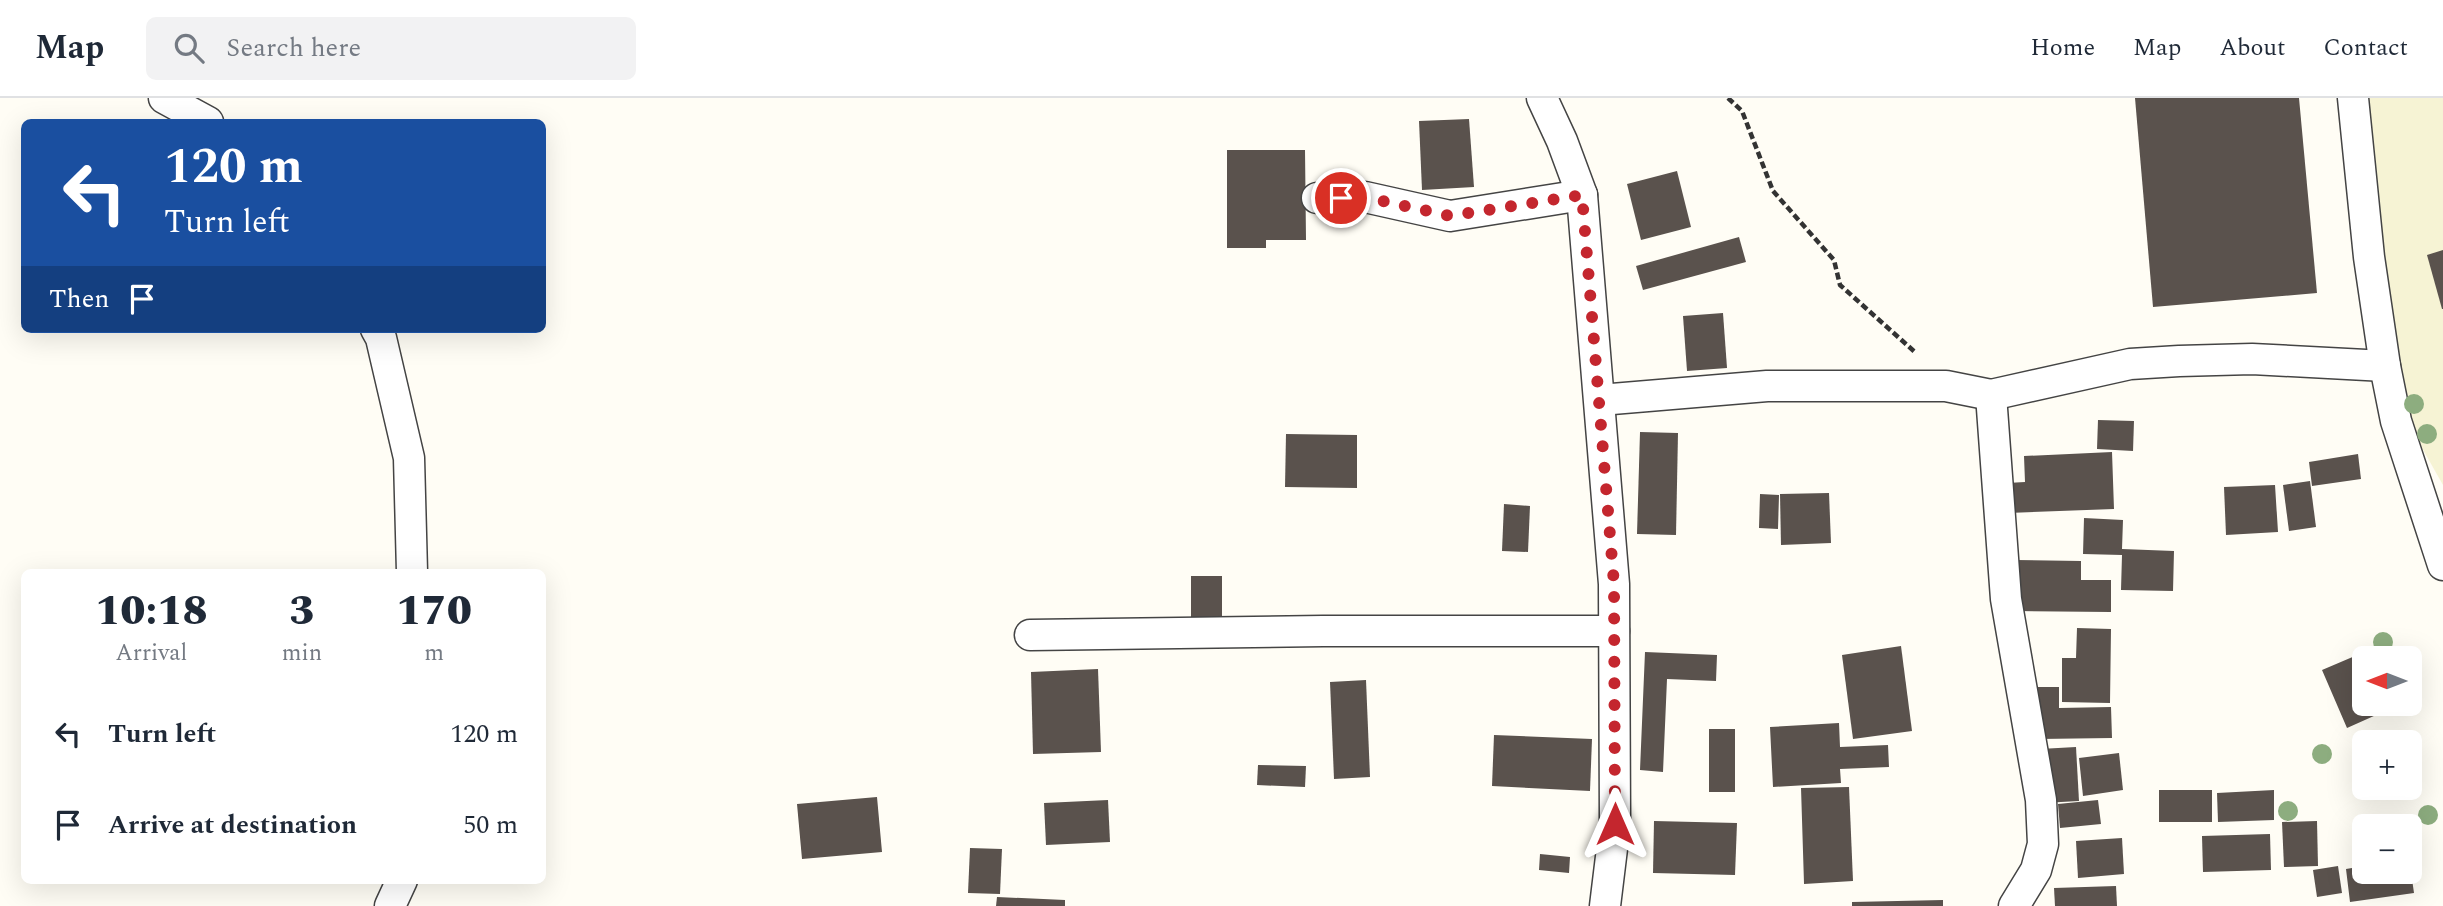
<!DOCTYPE html>
<meta charset="utf-8">
<style>
body{margin:0;font-family:Spectral,serif;background:#f2f2f3;color:#1f2937;height:100vh;display:flex;flex-direction:column;font-size:26px;white-space:nowrap}
*{box-sizing:border-box;margin:0}
p{font-size:23px;color:#747a83}
.icon{flex:none;width:38px;height:38px;fill:none;stroke:currentColor;stroke-width:2;stroke-linecap:round;stroke-linejoin:round}
.map{position:relative;flex:1;overflow:hidden}
.drawer{position:absolute;left:21px;top:471px;width:525px;height:315px;display:flex;flex-direction:column;background:#fff;border-radius:10px;box-shadow:0 7px 28px #0002}
.drawer>*{flex:none}
.top-card{position:absolute;left:21px;top:21px;width:525px;height:214px;border-radius:10px;box-shadow:0 7px 28px #0002;background:#1a4fa0;color:#fff;overflow:hidden}
.needle{width:46px;rotate:270deg}
.controls{position:absolute;left:2352px;top:548px;display:grid;gap:14px}
.controls a{display:grid;place-items:center;width:70px;height:70px;border-radius:10px;background:#fff;box-shadow:0 7px 28px #0002;font-size:35px}
.pin{position:absolute;display:grid;place-items:center;width:60px;height:60px;color:#fff;margin:-30px;border:4px solid #fff;border-radius:50%;box-shadow:0 2px 7px #0007}
.me{position:absolute;width:77px;margin:-38px;rotate:0deg;stroke-linejoin:round;filter:drop-shadow(0 0 5px #0008)}
.turn{display:flex;align-items:center;gap:24px;height:147px;padding:0 28px;font-size:32px}
.turn .icon{width:91px;height:91px;stroke-width:2.5}
.turn b{display:block;font-size:49px;line-height:60px}
.then{display:flex;align-items:center;height:66px;padding:0 28px;background:#0003;gap:14px;font-size:26px}
.eta{display:flex;justify-content:space-evenly;align-items:center;height:119px;text-align:center}
.eta b{font-size:42px;font-weight:800;line-height:49px}
ul{padding:0;list-style:none}
li{display:flex;align-items:center;gap:21px;height:91px;padding:0 28px}
li div{flex:1}
li b{display:block;font-size:26px}
li em{font-style:normal}
header{display:flex;align-items:center;gap:42px;box-sizing:border-box;height:98px;padding:0 35px;background:#fff;border-bottom:2px solid #e0e1e3}
header strong{font-size:33px}
nav{display:flex;gap:38px;margin-inline-start:auto;font-size:24px}
.search{width:490px;height:63px;background:#f2f2f3;display:flex;align-items:center;gap:18px;box-sizing:border-box;padding:0 24px;border-radius:10px;color:#747a83;font-size:26px}
.map>svg:first-child{display:block}
.farmland{fill:#f6f3d4}
.building{fill:#5a524d}
.lines{fill:none;stroke-linecap:round;stroke-linejoin:round}
.street-casing{stroke:#444;stroke-width:33}
.path{stroke:#333;stroke-width:4.5;stroke-dasharray:7 3.5;stroke-linecap:butt}
.street{stroke:#fff;stroke-width:30}
.tree{fill:#8dad7f}
.route{stroke:#c4262e;stroke-width:12;stroke-dasharray:0 21.6}
</style>
<header>
<strong>Map</strong>
<div class="search"><svg class="icon" aria-label="search" viewBox="0 0 24 24"><circle cx="10" cy="10" r="6"/><path d="M15 15l6 6"/></svg>Search here</div>
<nav><a>Home</a><a>Map</a><a>About</a><a>Contact</a></nav>
</header>
<div class="map">
<svg width="2443" height="808" viewBox="0 0 2443 808">
<rect width="100%" height="100%" fill="#fffdf5"/>
<polygon class="farmland" points="2359,0 2443,0 2443,387 2400,311"/>
<g class="building">
<polygon points="2135,0 2299,0 2317,195 2153,209"/>
<polygon points="1469,21 1474,89 1422,92 1419,23"/>
<polygon points="1227,52 1305,52 1306,142 1266,142 1266,150 1227,150"/>
<polygon points="1677,73 1691,129 1641,142 1627,86"/>
<polygon points="1739,139 1746,164 1643,192 1636,168"/>
<polygon points="2443,152 2443,211 2442,211 2427,157"/>
<polygon points="1723,215 1727,270 1687,273 1683,218"/>
<polygon points="2098,322 2134,323 2133,353 2097,351"/>
<polygon points="1640,334 1678,335 1676,437 1637,436"/>
<polygon points="1286,336 1357,337 1357,390 1285,389"/>
<polygon points="2112,354 2114,411 2008,415 2007,385 2025,384 2024,358"/>
<polygon points="2358,356 2361,381 2312,388 2309,364"/>
<polygon points="2310,383 2316,429 2289,433 2283,387"/>
<polygon points="2275,387 2278,434 2226,437 2224,389"/>
<polygon points="1829,395 1831,445 1781,447 1780,396"/>
<polygon points="1760,396 1779,397 1778,431 1759,430"/>
<polygon points="1504,406 1530,408 1528,454 1502,453"/>
<polygon points="2084,420 2123,422 2122,451 2174,453 2173,493 2121,492 2122,457 2083,456"/>
<polygon points="2015,462 2081,463 2081,482 2111,482 2111,514 2015,513"/>
<rect x="1191" y="478" width="31" height="49"/>
<polygon points="2077,530 2111,531 2110,605 2062,604 2062,560 2076,560"/>
<polygon points="1901,548 1912,633 1853,641 1842,557"/>
<polygon points="2369,552 2372,560 2364,560 2364,606 2392,606 2394,609 2347,630 2322,572"/>
<polygon points="1645,554 1717,557 1716,583 1667,581 1663,674 1640,672"/>
<polygon points="1098,571 1101,654 1033,656 1031,574"/>
<polygon points="1366,582 1370,679 1334,681 1330,584"/>
<polygon points="2038,589 2059,589 2059,610 2111,609 2112,640 2039,641"/>
<polygon points="1839,625 1840,649 1888,647 1889,669 1840,671 1841,685 1773,689 1770,629"/>
<rect x="1709" y="631" width="26" height="63"/>
<polygon points="1494,637 1592,641 1590,693 1492,688"/>
<polygon points="2076,649 2079,703 2043,705 2040,651"/>
<polygon points="2119,655 2123,692 2083,698 2079,660"/>
<polygon points="1258,667 1306,668 1305,689 1257,687"/>
<polygon points="1849,689 1853,783 1804,786 1801,690"/>
<rect x="2159" y="692" width="53" height="32"/>
<polygon points="2274,692 2274,722 2218,724 2217,695"/>
<polygon points="877,699 882,754 802,761 797,706"/>
<polygon points="1108,702 1110,744 1046,747 1044,705"/>
<polygon points="2098,702 2101,726 2060,730 2058,706"/>
<polygon points="1654,723 1737,725 1735,777 1653,775"/>
<polygon points="2317,723 2318,768 2284,769 2282,724"/>
<polygon points="2270,736 2271,772 2203,774 2202,738"/>
<polygon points="2122,740 2124,776 2078,780 2076,743"/>
<polygon points="970,750 1002,751 1000,796 968,795"/>
<polygon points="1540,756 1570,759 1569,775 1539,772"/>
<polygon points="2338,768 2342,795 2317,799 2313,772"/>
<polygon points="2364,768 2364,774 2411,774 2414,795 2350,804 2346,771"/>
<polygon points="2116,788 2117,808 2055,808 2054,790"/>
<polygon points="997,799 1065,802 1065,808 996,808"/>
<polygon points="1943,802 1943,808 1852,808 1852,804"/>
</g>
<g class="lines">
<g class="street-casing">
<g id="street">
<polyline points="164,0 208,24"/>
<polyline points="1542,0 1562,43 1582,97 1614,486 1615,726 1605,808"/>
<polyline points="2353,0 2369,159 2385,268 2396,323 2443,467"/>
<polyline points="1317,100 1365,99 1450,118 1582,97"/>
<polyline points="376,231 381,240 409,360 412,474"/>
<polyline points="1991,297 2006,501 2041,702 2043,746 2036,772 2014,808"/>
<polyline points="1600,302 1767,288 1946,288 1991,297 2130,266 2179,263 2252,261 2385,268"/>
<polyline points="1030,537 1323,533 1614,533"/>
<polyline points="390,808 402,782"/>
</g>
</g>
<polyline class="path" points="1728,0 1742,13 1773,93 1834,162 1840,187 1916,255"/>
<use href="#street" class="street"/>
</g>
<g class="tree">
<circle cx="2414" cy="306" r="10"/>
<circle cx="2427" cy="336" r="10"/>
<circle cx="2383" cy="544" r="10"/>
<circle cx="2322" cy="656" r="10"/>
<circle cx="2288" cy="713" r="10"/>
<circle cx="2428" cy="717" r="10"/>
</g>
<g class="lines">
<polyline class="route" points="1341,100 1365,99 1450,118 1582,97 1614,486 1615,726"/>
</g>
</svg>
<div class="controls">
<a><svg class="needle" viewBox="-14 -14 28 28"><path d="M0-13l5 13h-10z" fill="#e53935"/><path d="M0 13l5-13h-10z" fill="#747a83"/></svg></a>
<a>+</a>
<a>−</a>
</div>
<div class="pin" style="left:1341px;top:100px;background:#d93025"><svg class="icon" aria-label="arrive" viewBox="0 0 24 24"><path d="M6 21V4h12l-3 4 3 4H6"/></svg></div>
<svg class="me" style="left:1615px;top:726px" viewBox="-20 -20 40 40"><path d="M0-17L14 15 0 8-14 15z" fill="#c4262e" stroke="#fff" stroke-width="4"/></svg>
<div class="top-card">
<div class="turn"><svg class="icon" aria-label="left" viewBox="0 0 24 24"><path d="M17 20v-9H6M10 6l-5 5 5 5"/></svg><div><b>120 m</b>Turn left</div></div>
<div class="then">Then<svg class="icon" aria-label="arrive" viewBox="0 0 24 24"><path d="M6 21V4h12l-3 4 3 4H6"/></svg></div>
</div>
<section class="drawer">
<div class="eta">
<div><b>10:18</b><p>Arrival</p></div>
<div><b>3</b><p>min</p></div>
<div><b>170</b><p>m</p></div>
</div>
<ul>
<li><svg class="icon" aria-label="left" viewBox="0 0 24 24"><path d="M17 20v-9H6M10 6l-5 5 5 5"/></svg><div><b>Turn left</b></div><em>120 m</em></li>
<li><svg class="icon" aria-label="arrive" viewBox="0 0 24 24"><path d="M6 21V4h12l-3 4 3 4H6"/></svg><div><b>Arrive at destination</b></div><em>50 m</em></li>
</ul>
</section>
</div>
